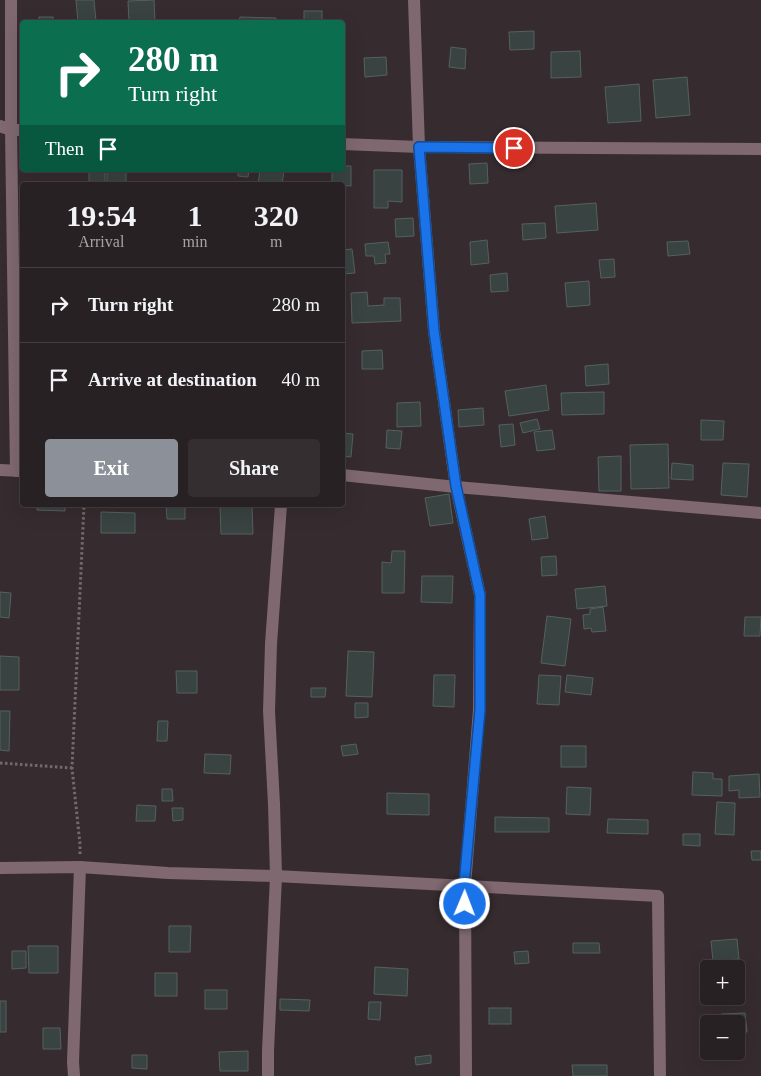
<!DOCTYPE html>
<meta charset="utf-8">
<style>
body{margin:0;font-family:"Times New Roman",serif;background:#342e31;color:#f1f3f6;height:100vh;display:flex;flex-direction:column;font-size:19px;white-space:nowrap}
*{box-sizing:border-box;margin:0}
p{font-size:16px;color:#a5a3a6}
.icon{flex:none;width:28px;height:28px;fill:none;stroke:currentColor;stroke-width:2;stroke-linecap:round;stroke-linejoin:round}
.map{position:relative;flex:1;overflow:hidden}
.details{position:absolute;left:20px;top:182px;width:325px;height:325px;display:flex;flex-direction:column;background:#282124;border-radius:5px;box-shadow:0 5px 20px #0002,0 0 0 1px #443e41}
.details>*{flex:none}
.banner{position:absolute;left:20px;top:20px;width:325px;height:152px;border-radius:5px;box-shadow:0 5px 20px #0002,0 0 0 1px #443e41;background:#0b6e4f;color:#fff;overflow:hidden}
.fabs{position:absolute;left:700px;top:960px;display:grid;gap:10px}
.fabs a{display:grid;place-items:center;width:45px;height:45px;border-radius:5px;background:#282124;box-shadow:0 5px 20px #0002,0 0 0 1px #443e41;font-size:25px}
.pin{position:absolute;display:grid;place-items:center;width:42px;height:42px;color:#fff;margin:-21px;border:2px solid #fff;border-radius:50%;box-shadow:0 1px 5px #0007}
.me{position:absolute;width:55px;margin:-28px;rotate:1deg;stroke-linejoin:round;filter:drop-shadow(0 0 4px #0008)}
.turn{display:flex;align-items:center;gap:18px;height:105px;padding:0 25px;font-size:22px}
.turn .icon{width:65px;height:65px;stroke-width:2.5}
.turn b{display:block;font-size:35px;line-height:42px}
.then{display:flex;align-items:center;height:48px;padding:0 25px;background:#0003;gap:10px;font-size:19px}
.eta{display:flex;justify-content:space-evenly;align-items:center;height:85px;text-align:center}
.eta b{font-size:30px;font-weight:800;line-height:35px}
.primary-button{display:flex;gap:10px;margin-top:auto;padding:10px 25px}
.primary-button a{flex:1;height:58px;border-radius:5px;background:#8c9099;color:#fff;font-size:20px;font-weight:800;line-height:58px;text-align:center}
.primary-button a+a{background:#342e31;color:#f1f3f6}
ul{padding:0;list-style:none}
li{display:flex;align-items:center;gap:15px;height:75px;padding:0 25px;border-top:1px solid #443e41}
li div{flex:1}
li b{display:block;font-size:19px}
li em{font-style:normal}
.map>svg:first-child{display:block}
.building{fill:#394341;stroke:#55615e}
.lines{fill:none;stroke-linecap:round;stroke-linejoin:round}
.path{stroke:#736a6d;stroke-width:3;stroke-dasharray:2.5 2.5;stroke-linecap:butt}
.minor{stroke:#7f6870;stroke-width:12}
.route-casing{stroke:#114b97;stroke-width:12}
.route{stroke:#1a73e8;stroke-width:9}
</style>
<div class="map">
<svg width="761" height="1076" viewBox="0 0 761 1076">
<rect width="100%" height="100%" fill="#362c30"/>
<g class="building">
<polygon points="76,0 94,0 96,21 78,22"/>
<polygon points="154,0 155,22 129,22 128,1"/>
<rect x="304" y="11" width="18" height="11"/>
<rect x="39" y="17" width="14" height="5"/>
<polygon points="240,17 276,18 276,22 239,22"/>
<polygon points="534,31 534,49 510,50 509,32"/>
<polygon points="451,47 466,49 465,69 449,67"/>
<polygon points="580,51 581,77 551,78 551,52"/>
<polygon points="386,57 387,75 365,77 364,58"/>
<polygon points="687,77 690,115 656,118 653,80"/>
<polygon points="639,84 641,121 608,123 605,87"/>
<polygon points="487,163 488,183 470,184 469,164"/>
<polygon points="342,166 351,166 351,186 332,185 332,170 342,170"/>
<rect x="89" y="170" width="16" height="15"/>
<rect x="107" y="170" width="19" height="13"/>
<polygon points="238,170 249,170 248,177 238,176"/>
<polygon points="260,170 284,170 282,185 258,185"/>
<polygon points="374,170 402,170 402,202 388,201 388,208 374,208"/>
<polygon points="596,203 598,230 557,233 555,206"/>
<polygon points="413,218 414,236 396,237 395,219"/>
<polygon points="545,223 546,238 523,240 522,224"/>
<polygon points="487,240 489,263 471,265 470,242"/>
<polygon points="688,241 690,254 668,256 667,242"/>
<polygon points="388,242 390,254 385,254 386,263 375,264 374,256 366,256 365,244"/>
<polygon points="352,249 355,273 342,274 342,250"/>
<polygon points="614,259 615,277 601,278 599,260"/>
<polygon points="507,273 508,291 491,292 490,275"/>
<polygon points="589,281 590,305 567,307 565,283"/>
<polygon points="367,292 368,306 384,305 384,298 400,298 401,321 352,323 351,293"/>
<polygon points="382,350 383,369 362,369 362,351"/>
<polygon points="608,364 609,384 586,386 585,366"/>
<polygon points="546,385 549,410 509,416 505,391"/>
<polygon points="604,392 604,414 562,415 561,393"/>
<polygon points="420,402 421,426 397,427 397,403"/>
<polygon points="483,408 484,425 459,427 458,410"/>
<polygon points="537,419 540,429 523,433 520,423"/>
<polygon points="701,420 724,421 723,440 701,440"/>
<polygon points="513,424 515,445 501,447 499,425"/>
<polygon points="387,430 402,431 400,449 386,448"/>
<polygon points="552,430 555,449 537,451 534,432"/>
<polygon points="342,433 353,434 351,457 342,456"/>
<polygon points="668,444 669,488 631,489 630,445"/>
<polygon points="621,456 621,491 599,491 598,457"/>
<polygon points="672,463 693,465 693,480 671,479"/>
<polygon points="723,463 749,464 747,497 721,495"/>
<polygon points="449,494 453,523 430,526 425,498"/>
<polygon points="37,505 65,505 65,511 37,510"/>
<polygon points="166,505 185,505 185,519 167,519"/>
<polygon points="220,505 252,505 253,534 221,534"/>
<polygon points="101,512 135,513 135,533 101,533"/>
<polygon points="545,516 548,538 532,540 529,519"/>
<polygon points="392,551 405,551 404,593 382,593 382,562 391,563"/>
<polygon points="556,556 557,575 542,576 541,557"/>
<polygon points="422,576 453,576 452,603 421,602"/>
<polygon points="605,586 607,606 577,609 575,589"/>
<polygon points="0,592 11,593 9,618 0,617"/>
<polygon points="603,607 606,631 592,632 591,628 584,629 583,615 590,614 590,609"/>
<polygon points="547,616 571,619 565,666 541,663"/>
<polygon points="745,617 761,617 760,636 744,636"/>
<polygon points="348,651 374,652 372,697 346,696"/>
<polygon points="0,656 19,657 19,690 0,690"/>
<polygon points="176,671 197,671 197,693 177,693"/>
<polygon points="434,675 455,675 454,707 433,706"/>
<polygon points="539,675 561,676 559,705 537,704"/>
<polygon points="567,675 593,678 591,695 565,692"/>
<polygon points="311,688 326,688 325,697 311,697"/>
<polygon points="355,703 368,703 368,717 355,718"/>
<polygon points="0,711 10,711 9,751 0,750"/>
<polygon points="158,721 168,721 167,741 157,741"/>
<polygon points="356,744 358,754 343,756 341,746"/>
<rect x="561" y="746" width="25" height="21"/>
<polygon points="205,754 231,755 230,774 204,773"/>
<polygon points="693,772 713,773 713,779 722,779 722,796 692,795"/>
<polygon points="759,774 760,797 739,798 739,790 729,791 729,776"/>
<polygon points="567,787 591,788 590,815 566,814"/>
<polygon points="162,789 172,789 173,801 162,801"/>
<polygon points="387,793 429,794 429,815 387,814"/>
<polygon points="717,802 735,803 734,835 715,834"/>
<polygon points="137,805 156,806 155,821 136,821"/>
<polygon points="172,808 183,808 183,820 173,821"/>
<polygon points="495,817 549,818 549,832 495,832"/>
<polygon points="608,819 648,820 648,834 607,833"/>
<polygon points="683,834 700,834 700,846 683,845"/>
<polygon points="751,851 761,851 761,860 752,860"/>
<polygon points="169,926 191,926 190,952 169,952"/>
<polygon points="737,939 739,959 713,961 711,941"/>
<polygon points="573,943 599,943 600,953 573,953"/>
<polygon points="28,946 58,946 58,973 29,973"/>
<polygon points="12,951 26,951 26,968 12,969"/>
<polygon points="528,951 529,963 515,964 514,952"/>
<polygon points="375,967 408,969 407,996 374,994"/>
<rect x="155" y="973" width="22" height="23"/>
<rect x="205" y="990" width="22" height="19"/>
<polygon points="280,999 310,1000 309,1011 280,1010"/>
<rect x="0" y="1001" width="6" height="31"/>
<polygon points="369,1002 381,1002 380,1020 368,1019"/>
<rect x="489" y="1008" width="22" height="16"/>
<polygon points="745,1013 747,1032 736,1032 736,1024 721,1024 721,1014"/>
<polygon points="43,1028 60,1028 61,1049 43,1049"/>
<polygon points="248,1051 248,1071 220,1071 219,1052"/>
<polygon points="132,1055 147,1055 147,1069 132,1068"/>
<polygon points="431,1055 431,1063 416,1065 415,1057"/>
<polygon points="572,1065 607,1065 607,1076 573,1076"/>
</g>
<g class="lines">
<g class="path">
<polyline points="0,763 72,768"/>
<polyline points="80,854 80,844 72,768 84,505"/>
</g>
<g class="minor">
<polyline points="11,0 11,130 16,471"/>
<polyline points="414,0 419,147 434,331 456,487 480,595 479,710 465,885 466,1076"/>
<polyline points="0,126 11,130 22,130"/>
<polyline points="342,144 419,147 761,149"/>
<polyline points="0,470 22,471"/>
<polyline points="342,475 456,487 761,513"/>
<polyline points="0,868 80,867 168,873 276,876 658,896 660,1076"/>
<polyline points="74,1076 73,1062 80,867"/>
<polyline points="268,1076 268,1051 276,876 274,804 269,711 271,644 281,505"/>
</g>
</g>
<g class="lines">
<g class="route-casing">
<polyline id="route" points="465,904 464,885 480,710 480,595 456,486 434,331 419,147 514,148"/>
</g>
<use href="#route" class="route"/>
</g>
</svg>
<div class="fabs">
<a>+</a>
<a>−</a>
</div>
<div class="pin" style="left:514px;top:148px;background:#d93025"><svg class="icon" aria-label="arrive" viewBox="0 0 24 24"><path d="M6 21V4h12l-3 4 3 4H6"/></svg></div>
<svg class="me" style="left:465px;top:904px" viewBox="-20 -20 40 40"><circle r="17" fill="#1a73e8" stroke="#fff" stroke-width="3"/><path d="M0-11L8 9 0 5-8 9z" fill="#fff"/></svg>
<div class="banner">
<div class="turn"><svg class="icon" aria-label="right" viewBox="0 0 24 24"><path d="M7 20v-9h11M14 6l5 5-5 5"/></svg><div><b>280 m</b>Turn right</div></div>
<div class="then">Then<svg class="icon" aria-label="arrive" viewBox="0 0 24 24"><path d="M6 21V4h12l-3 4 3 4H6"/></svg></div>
</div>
<section class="details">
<div class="eta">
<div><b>19:54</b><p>Arrival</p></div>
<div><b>1</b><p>min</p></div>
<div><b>320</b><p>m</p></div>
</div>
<ul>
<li><svg class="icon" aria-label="right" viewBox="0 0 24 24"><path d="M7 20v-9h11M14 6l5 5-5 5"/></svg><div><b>Turn right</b></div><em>280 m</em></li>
<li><svg class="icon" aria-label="arrive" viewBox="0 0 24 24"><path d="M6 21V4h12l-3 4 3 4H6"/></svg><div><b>Arrive at destination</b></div><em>40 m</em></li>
</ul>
<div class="primary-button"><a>Exit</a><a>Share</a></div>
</section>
</div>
